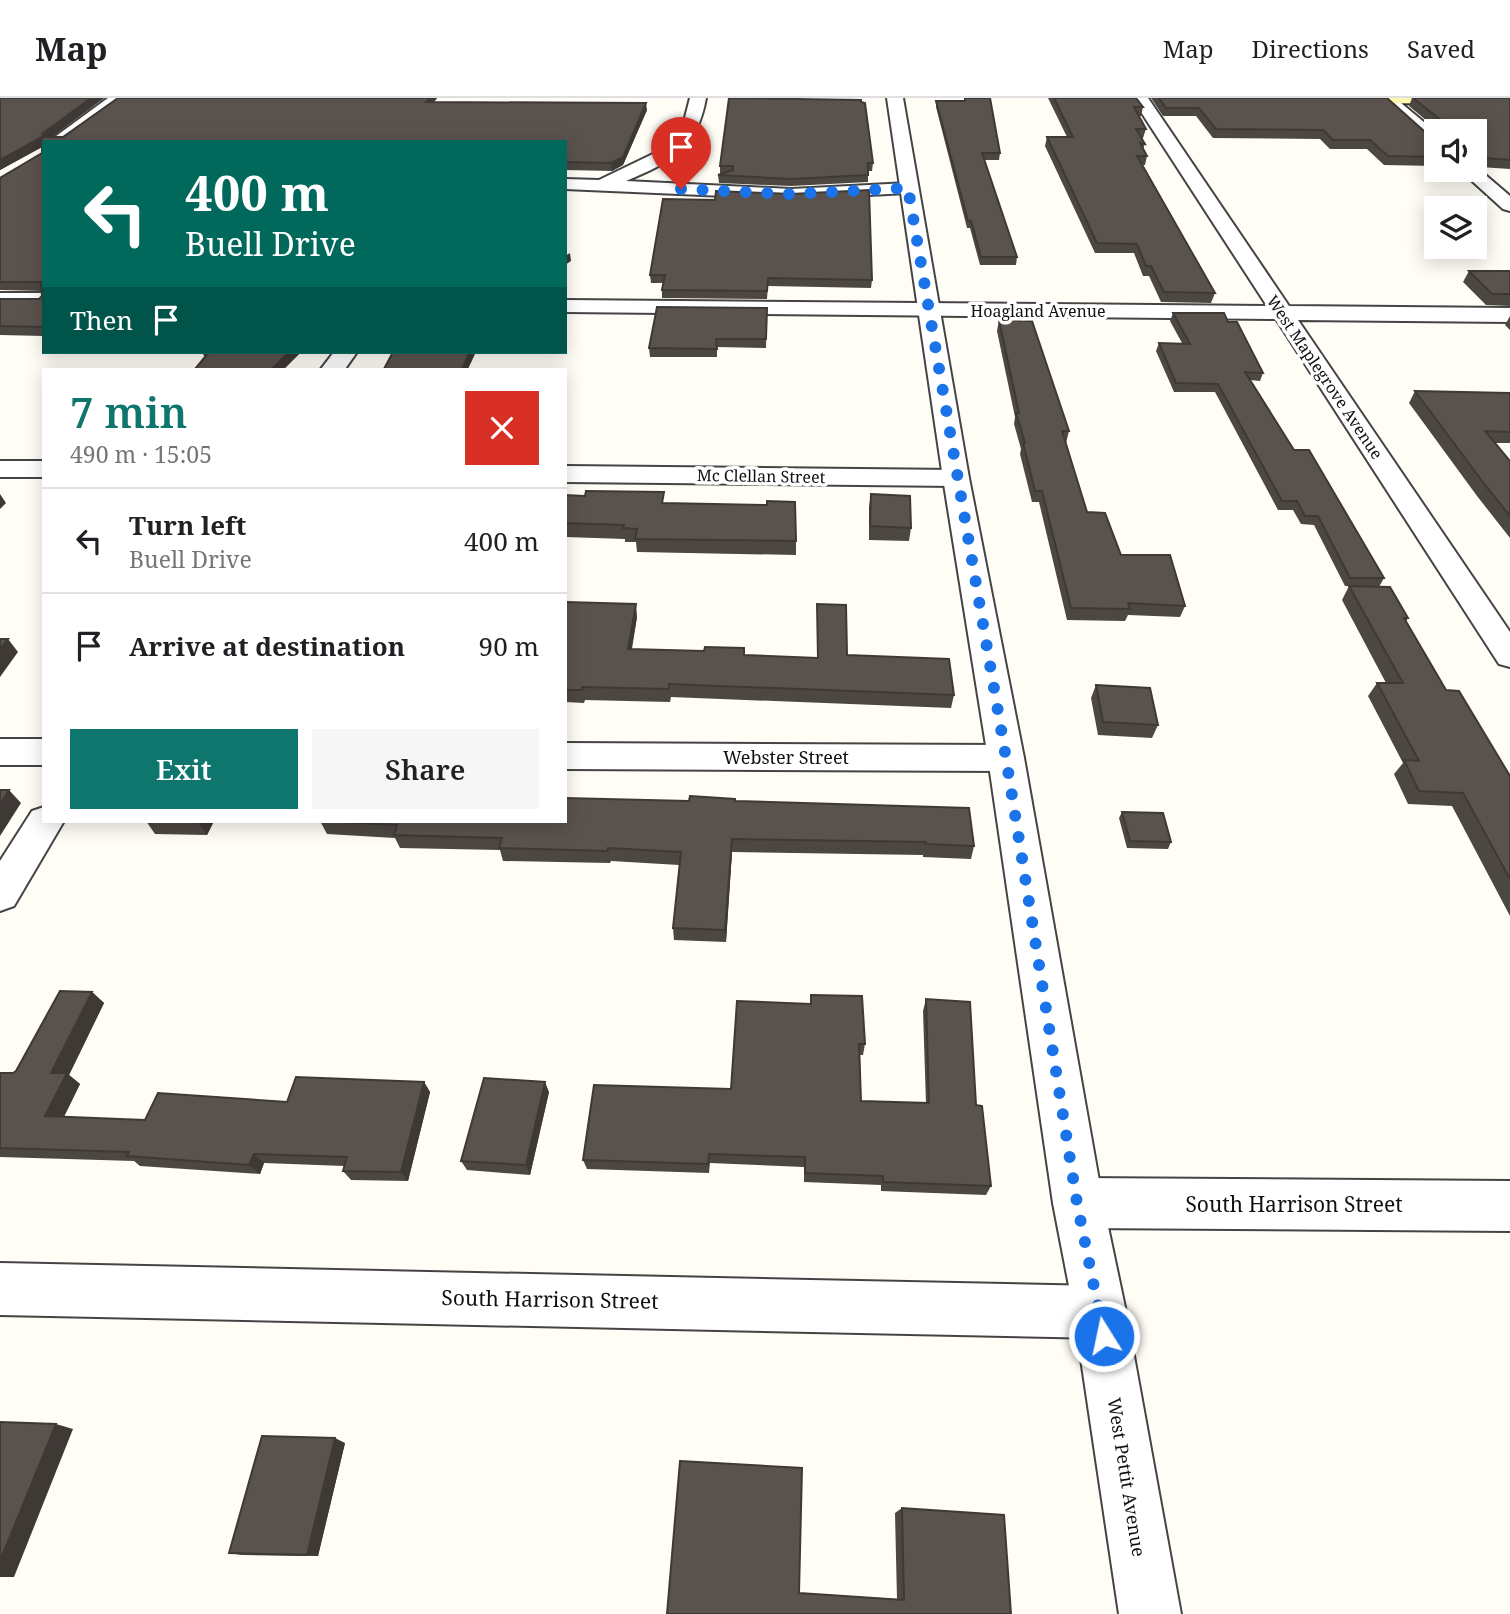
<!DOCTYPE html>
<meta charset="utf-8">
<style>
body{margin:0;font-family:"Noto Serif",serif;background:#f6f6f6;color:#202124;height:100vh;display:flex;flex-direction:column;font-size:26px;white-space:nowrap}
*{box-sizing:border-box;margin:0}
p{font-size:23px;color:#757577}
.icon{flex:none;width:38px;height:38px;fill:none;stroke:currentColor;stroke-width:2;stroke-linecap:round;stroke-linejoin:round}
.map{position:relative;flex:1;overflow:hidden}
.side{position:absolute;left:42px;top:270px;width:525px;height:455px;display:flex;flex-direction:column;background:#fff;border-radius:0px;box-shadow:0 4px 18px #0003}
.side>*{flex:none}
.top-card{position:absolute;left:42px;top:42px;width:525px;height:214px;border-radius:0px;box-shadow:0 4px 18px #0003;background:#00695c;color:#fff;overflow:hidden}
.fabs{position:absolute;left:1424px;top:21px;display:grid;gap:14px}
.fabs a{display:grid;place-items:center;width:63px;height:63px;border-radius:0px;background:#fff;box-shadow:0 4px 18px #0003;font-size:35px}
.pin{position:absolute;display:grid;place-items:center;width:60px;height:60px;color:#fff;margin:-72px -30px;border-radius:50% 50% 50% 0;rotate:-45deg;box-shadow:0 0 7px #0007}
.pin .icon{rotate:45deg}
.me{position:absolute;width:77px;margin:-38px;rotate:350deg;stroke-linejoin:round;filter:drop-shadow(0 0 5px #0008)}
.turn{display:flex;align-items:center;gap:24px;height:147px;padding:0 28px;font-size:32px}
.turn .icon{width:91px;height:91px;stroke-width:2.5}
.turn b{display:block;font-size:49px;line-height:60px}
.then{display:flex;align-items:center;height:66px;padding:0 28px;background:#0003;gap:14px;font-size:26px}
.round{display:grid;place-items:center;flex:none;width:74px;height:74px;border-radius:0px;background:#f6f6f6}
.headline{display:flex;align-items:center;justify-content:space-between;height:119px;padding:0 28px}
h1{font-size:42px;font-weight:600;line-height:52px;color:#0f766e}
.cta{display:flex;gap:14px;margin-top:auto;padding:14px 28px}
.cta a{flex:1;height:80px;border-radius:0px;background:#0f766e;color:#fff;font-size:28px;font-weight:600;line-height:80px;text-align:center}
.cta a+a{background:#f6f6f6;color:#202124}
ul{padding:0;list-style:none}
li{display:flex;align-items:center;gap:21px;height:105px;padding:0 28px;border-top:2px solid #e0e0e0}
li div{flex:1}
li b{display:block;font-size:26px}
li em{font-style:normal}
header{display:flex;align-items:center;gap:42px;box-sizing:border-box;height:98px;padding:0 35px;background:#fff;border-bottom:2px solid #e0e0e0}
header strong{font-size:33px}
nav{display:flex;gap:38px;margin-inline-start:auto;font-size:24px}
.map>svg:first-child{display:block}
.lines{fill:none;stroke-linecap:round;stroke-linejoin:round}
.minor-casing{stroke:#444;stroke-width:4}
.tertiary-casing{stroke:#444;stroke-width:4}
.secondary-casing{stroke:#333;stroke-width:4}
.minor{fill:#fff;fill-rule:evenodd}
.tertiary{fill:#fff;fill-rule:evenodd}
.secondary{fill:#fff6b0;fill-rule:evenodd}
.wall{fill:#4d4742}
.shaded-wall{fill:#3f3936}
.building{fill:#5a524d;stroke:#3f3936;stroke-width:2}
.route{stroke:#1a73e8;stroke-width:12;stroke-dasharray:0 21.6}
.labels{text-anchor:middle;dominant-baseline:central;stroke-width:7;stroke-linejoin:round;paint-order:stroke}
.far-street-label{font-size:16px;fill:#111;stroke:#fff}
.street-label{font-size:18px;fill:#111;stroke:#fff}
.near-street-label{font-size:21px;fill:#111;stroke:#fff}
</style>
<header>
<strong>Map</strong>
<nav><a>Map</a><a>Directions</a><a>Saved</a></nav>
</header>
<div class="map">
<svg width="1510" height="1516" viewBox="0 0 1510 1516">
<rect width="100%" height="100%" fill="#fffdf5"/>
<g class="lines">
<g class="minor-casing">
<g id="minor">
<polygon points="108,0 126,0 67,44 48,44"/>
<path d="M 690,0 L 706,0 C 697,51 671,64 626,83 L 791,91 L 908,85 L 917,90 L 908,95 L 791,101 L 565,91 L 565,81 L 599,82 L 657,54 L 682,31 Z"/>
<polygon points="1132,0 1148,0 1289,208 1510,210 1510,224 1298,222 1510,534 1510,569 1499,566 1276,221 565,214 565,202 1267,208"/>
<polygon points="1378,0 1395,0 1437,35 1437,49 1431,48"/>
<polygon points="1475,68 1510,98 1510,113 1503,111 1460,72 1475,72"/>
<rect x="0" y="195" width="44" height="12"/>
<polygon points="334,254 357,254 345,271 321,271"/>
<rect x="0" y="363" width="44" height="16"/>
<polygon points="565,368 956,372 966,374 969,380 966,386 956,388 565,384"/>
<rect x="0" y="641" width="44" height="26"/>
<polygon points="565,645 1006,647 1019,651 1024,660 1019,669 1006,673 565,671"/>
<polygon points="44,709 44,723 64,723 14,808 0,813 0,763 32,713"/>
<polygon points="1078,1080 1510,1083 1510,1133 1078,1130 1061,1122 1053,1105 1061,1088"/>
<polygon points="0,1165 1100,1188 1119,1195 1126,1214 1119,1233 1100,1240 0,1217"/>
</g>
</g>
<g class="tertiary-casing">
<polygon id="tertiary" points="887,0 903,0 969,380 1024,660 1103,1105 1126,1214 1181,1516 1119,1516 1074,1214 1053,1105 988,660 943,380"/>
</g>
<g class="secondary-casing">
<polygon id="secondary" points="1348,0 1510,0 1510,6 1356,5"/>
</g>
<use href="#minor" class="minor"/>
<use href="#tertiary" class="tertiary"/>
<use href="#secondary" class="secondary"/>
</g>
<g class="wall">
<polygon points="0,0 104,0 52,39 63,39 437,0 434,4 647,12 623,67 612,73 565,72 565,44 44,44 44,238 0,237 0,201 39,201 42,198 42,193 0,192 0,80 42,55 42,49 0,72"/>
<polygon points="1048,0 1136,0 1143,9 1141,18 1138,18 1146,31 1143,40 1142,40 1145,46 1143,51 1147,58 1145,67 1143,67 1215,195 1211,205 1161,204 1149,178 1143,178 1134,155 1095,155 1045,48 1047,39 1067,39"/>
<polygon points="1151,0 1387,0 1433,41 1437,42 1437,68 1384,67 1367,51 1330,51 1320,41 1213,40 1196,18 1163,18"/>
<polygon points="1412,0 1510,0 1510,71 1480,69 1475,66 1475,33 1439,33 1409,8"/>
<polygon points="936,3 1000,55 999,62 984,62 1017,159 1016,167 980,167 970,130 967,130 936,9"/>
<polygon points="873,65 872,73 868,73 868,84 791,88 719,85 718,77 724,75 720,75 720,68"/>
<polygon points="1469,173 1510,173 1510,208 1486,207 1463,184"/>
<polygon points="650,177 872,182 871,190 768,188 767,201 662,200 662,192 663,185 651,185"/>
<polygon points="767,210 766,250 717,249 717,259 650,259 649,250"/>
<polygon points="1173,215 1228,224 1263,275 1260,283 1250,282 1294,352 1384,480 1379,489 1408,520 1406,524 1446,592 1510,678 1510,818 1452,708 1408,706 1394,676 1403,665 1368,598 1377,585 1386,585 1342,502 1349,488 1369,489 1345,488 1314,427 1301,426 1293,412 1278,412 1215,294 1174,294 1156,253 1159,245 1182,245 1170,223"/>
<polygon points="1510,218 1510,232 1505,227"/>
<polygon points="999,222 1069,333 1066,345 1087,414 1121,457 1185,508 1180,519 1128,517 1125,523 1067,522 1039,404 1032,404 1020,356 1021,351 1014,326 1015,319 997,233"/>
<polygon points="202,254 301,254 284,271 195,271 205,259 204,258"/>
<polygon points="1415,293 1510,295 1510,345 1494,345 1510,363 1510,440 1477,398 1409,305"/>
<polygon points="871,396 911,430 909,443 869,442 869,409"/>
<polygon points="565,397 665,405 796,443 796,457 637,454 636,444 625,444 625,441 565,439"/>
<polygon points="565,504 637,519 632,551 745,557 817,560 817,506 847,557 954,597 951,610 671,599 670,604 585,602 584,605 565,604"/>
<polygon points="1096,587 1158,627 1152,640 1098,637 1091,600"/>
<polygon points="735,703 974,748 971,761 923,759 923,757 732,754 726,844 674,842 673,830 679,767 611,763 610,765 503,763 500,752 400,750 395,740 327,736 320,723"/>
<polygon points="1122,714 1171,744 1168,751 1127,750 1119,720"/>
<polygon points="146,723 214,723 207,737 155,736"/>
<polygon points="92,894 104,905 69,977 80,986 64,1019 145,1022 287,1004 424,984 430,994 408,1083 351,1082 343,1073 344,1068 264,1065 260,1076 140,1068 134,1063 0,1059 0,975 13,975 16,973"/>
<polygon points="811,897 865,946 863,957 860,957 861,1003 926,1005 923,913 926,901 976,1007 991,1088 986,1097 881,1093 881,1087 804,1084 804,1069 710,1065 709,1075 587,1071 583,1062 731,991 810,906"/>
<polygon points="549,994 530,1077 467,1072 461,1063"/>
<polygon points="345,1345 318,1458 242,1457 229,1455"/>
<polygon points="902,1410 1011,1516 799,1495 897,1501 895,1415"/>
</g>
<g class="shaded-wall">
<polygon points="91,0 104,0 45,44 42,36"/>
<polygon points="430,0 437,0 428,12 426,4"/>
<polygon points="646,5 647,12 623,67 612,73 611,65"/>
<polygon points="42,39 44,48 0,72 0,62"/>
<polygon points="570,155 571,163 565,167 565,158"/>
<polygon points="289,254 301,254 284,271 272,271"/>
<polygon points="470,254 476,254 468,271 462,271"/>
<polygon points="0,396 6,405 0,411"/>
<polygon points="636,506 637,519 629,564 628,551"/>
<polygon points="8,541 18,554 0,579 0,551"/>
<polygon points="9,692 21,705 0,738 0,706"/>
<polygon points="199,723 214,723 207,737 198,724"/>
<polygon points="732,741 732,754 726,844 725,832"/>
<polygon points="92,894 104,905 69,977 80,986 59,1028 45,1018 51,975"/>
<polygon points="424,984 430,994 408,1083 401,1074"/>
<polygon points="545,984 549,994 530,1077 526,1067"/>
<polygon points="254,1056 264,1065 260,1076 249,1067"/>
<polygon points="56,1326 73,1331 14,1479 0,1479 0,1463"/>
<polygon points="335,1340 345,1345 318,1458 307,1457"/>
</g>
<g class="building">
<polygon points="0,0 91,0 42,36 44,39 63,39 118,0 430,0 426,4 646,5 623,59 611,65 565,64 565,44 44,44 44,229 0,228 0,201 39,201 42,198 41,184 0,184 0,80 42,55 42,39 0,62"/>
<polygon points="729,0 861,2 861,4 865,5 873,65 868,65 868,77 791,81 718,77 733,72 733,68 720,68"/>
<polygon points="965,0 990,0 1000,55 982,55 1017,159 981,159 971,123 968,123 936,3 965,3"/>
<polygon points="1054,0 1136,0 1143,9 1134,9 1146,31 1136,31 1145,46 1140,45 1147,58 1137,58 1215,195 1164,194 1151,168 1146,168 1137,146 1097,145 1047,39 1073,39"/>
<polygon points="1159,0 1387,0 1433,41 1437,42 1437,59 1388,58 1370,42 1333,42 1323,32 1216,31 1199,10 1166,10"/>
<polygon points="1413,0 1510,0 1510,62 1485,60 1479,56 1477,60 1475,60 1475,33 1443,33 1443,24"/>
<polygon points="869,92 872,182 768,180 767,193 662,192 665,177 650,177 663,101 715,102 716,93 791,96"/>
<polygon points="1469,173 1510,173 1510,196 1492,196"/>
<polygon points="657,209 767,210 766,241 716,241 717,251 649,250"/>
<polygon points="1173,215 1224,215 1228,224 1237,224 1263,275 1245,274 1294,352 1309,352 1384,480 1350,480 1318,418 1305,418 1297,403 1282,403 1218,286 1176,285 1159,245 1190,246"/>
<polygon points="999,222 1032,223 1069,333 1062,333 1087,414 1105,415 1121,457 1170,457 1185,508 1128,505 1130,511 1071,510 1042,393 1035,393 1023,345 1025,345 1016,315 1019,315"/>
<polygon points="209,254 289,254 272,271 195,271"/>
<polygon points="393,254 470,254 462,271 384,271"/>
<polygon points="1415,293 1510,295 1510,334 1485,333 1510,363 1510,418 1485,387"/>
<polygon points="586,393 664,394 662,405 767,407 767,403 795,404 796,443 635,441 637,431 623,430 624,427 565,425 565,397 585,398"/>
<polygon points="871,396 910,398 911,430 870,428"/>
<polygon points="1349,488 1390,489 1408,520 1404,520 1446,592 1459,593 1510,678 1510,781 1463,695 1419,693 1404,662 1419,663 1377,585 1403,585"/>
<polygon points="565,504 636,506 628,551 704,553 705,549 744,550 744,557 818,560 817,506 846,507 847,557 949,561 954,597 669,586 669,591 582,589 582,592 565,592"/>
<polygon points="0,541 8,541 0,551"/>
<polygon points="1096,587 1150,590 1158,627 1103,624"/>
<polygon points="0,692 9,692 0,706"/>
<polygon points="690,698 735,701 735,703 969,710 974,748 926,746 926,744 732,741 725,832 673,830 681,754 608,750 608,753 499,750 502,740 394,737 397,727 323,723 565,723 565,700 689,703"/>
<polygon points="1122,714 1163,715 1171,744 1130,743"/>
<polygon points="146,723 199,723 198,724"/>
<polygon points="60,893 92,894 51,975 67,975 45,1018 145,1022 158,995 287,1004 296,979 424,984 401,1074 343,1073 347,1059 254,1056 249,1067 127,1058 129,1054 0,1050 0,975 13,975 16,973"/>
<polygon points="811,897 862,898 865,946 859,946 861,1003 929,1005 926,901 970,904 976,1007 982,1008 991,1088 883,1084 883,1078 805,1075 805,1059 709,1056 708,1066 583,1062 594,987 731,991 737,903 811,906"/>
<polygon points="484,980 545,984 526,1067 461,1063"/>
<polygon points="0,1324 56,1326 0,1463"/>
<polygon points="262,1338 335,1340 307,1457 229,1455"/>
<polygon points="680,1363 802,1370 799,1495 904,1502 902,1410 1004,1417 1011,1516 667,1516"/>
</g>
<g class="lines">
<polyline class="route" points="681,91 791,96 908,90 1006,660 1077,1105 1104,1238"/>
</g>
<g class="labels">
<g class="far-street-label">
<text x="1038" y="213">Hoagland Avenue</text>
<text transform="translate(1325 279) rotate(56)">West Maplegrove Avenue</text>
<text transform="translate(761 378) rotate(1)">Mc Clellan Street</text>
</g>
<g class="street-label">
<text x="786" y="659">Webster Street</text>
<text transform="translate(1127 1379) rotate(81)">West Pettit Avenue</text>
</g>
<g class="near-street-label">
<text x="1294" y="1106">South Harrison Street</text>
<text transform="translate(550 1201) rotate(1)">South Harrison Street</text>
</g>
</g>
</svg>
<div class="fabs">
<a><svg class="icon" aria-label="sound" viewBox="0 0 24 24"><path d="M4 9h4l5-4v14l-5-4H4zM17 9q2 3 0 6"/></svg></a>
<a><svg class="icon" aria-label="layers" viewBox="0 0 24 24"><path d="M12 4l9 5-9 5-9-5zM3 14l9 5 9-5"/></svg></a>
</div>
<div class="pin" style="left:681px;top:91px;background:#d93025"><svg class="icon" aria-label="arrive" viewBox="0 0 24 24"><path d="M6 21V4h12l-3 4 3 4H6"/></svg></div>
<svg class="me" style="left:1104px;top:1238px" viewBox="-20 -20 40 40"><circle r="17" fill="#1a73e8" stroke="#fff" stroke-width="3"/><path d="M0-11L8 9 0 5-8 9z" fill="#fff"/></svg>
<div class="top-card">
<div class="turn"><svg class="icon" aria-label="left" viewBox="0 0 24 24"><path d="M17 20v-9H6M10 6l-5 5 5 5"/></svg><div><b>400 m</b>Buell Drive</div></div>
<div class="then">Then<svg class="icon" aria-label="arrive" viewBox="0 0 24 24"><path d="M6 21V4h12l-3 4 3 4H6"/></svg></div>
</div>
<section class="side">
<div class="headline"><div><h1>7 min</h1><p>490 m · 15:05</p></div><a class="round" style="background:#d93025;color:#fff"><svg class="icon" aria-label="close" viewBox="0 0 24 24"><path d="M6 6l12 12M18 6L6 18"/></svg></a></div>
<ul>
<li><svg class="icon" aria-label="left" viewBox="0 0 24 24"><path d="M17 20v-9H6M10 6l-5 5 5 5"/></svg><div><b>Turn left</b><p>Buell Drive</p></div><em>400 m</em></li>
<li><svg class="icon" aria-label="arrive" viewBox="0 0 24 24"><path d="M6 21V4h12l-3 4 3 4H6"/></svg><div><b>Arrive at destination</b></div><em>90 m</em></li>
</ul>
<div class="cta"><a>Exit</a><a>Share</a></div>
</section>
</div>
